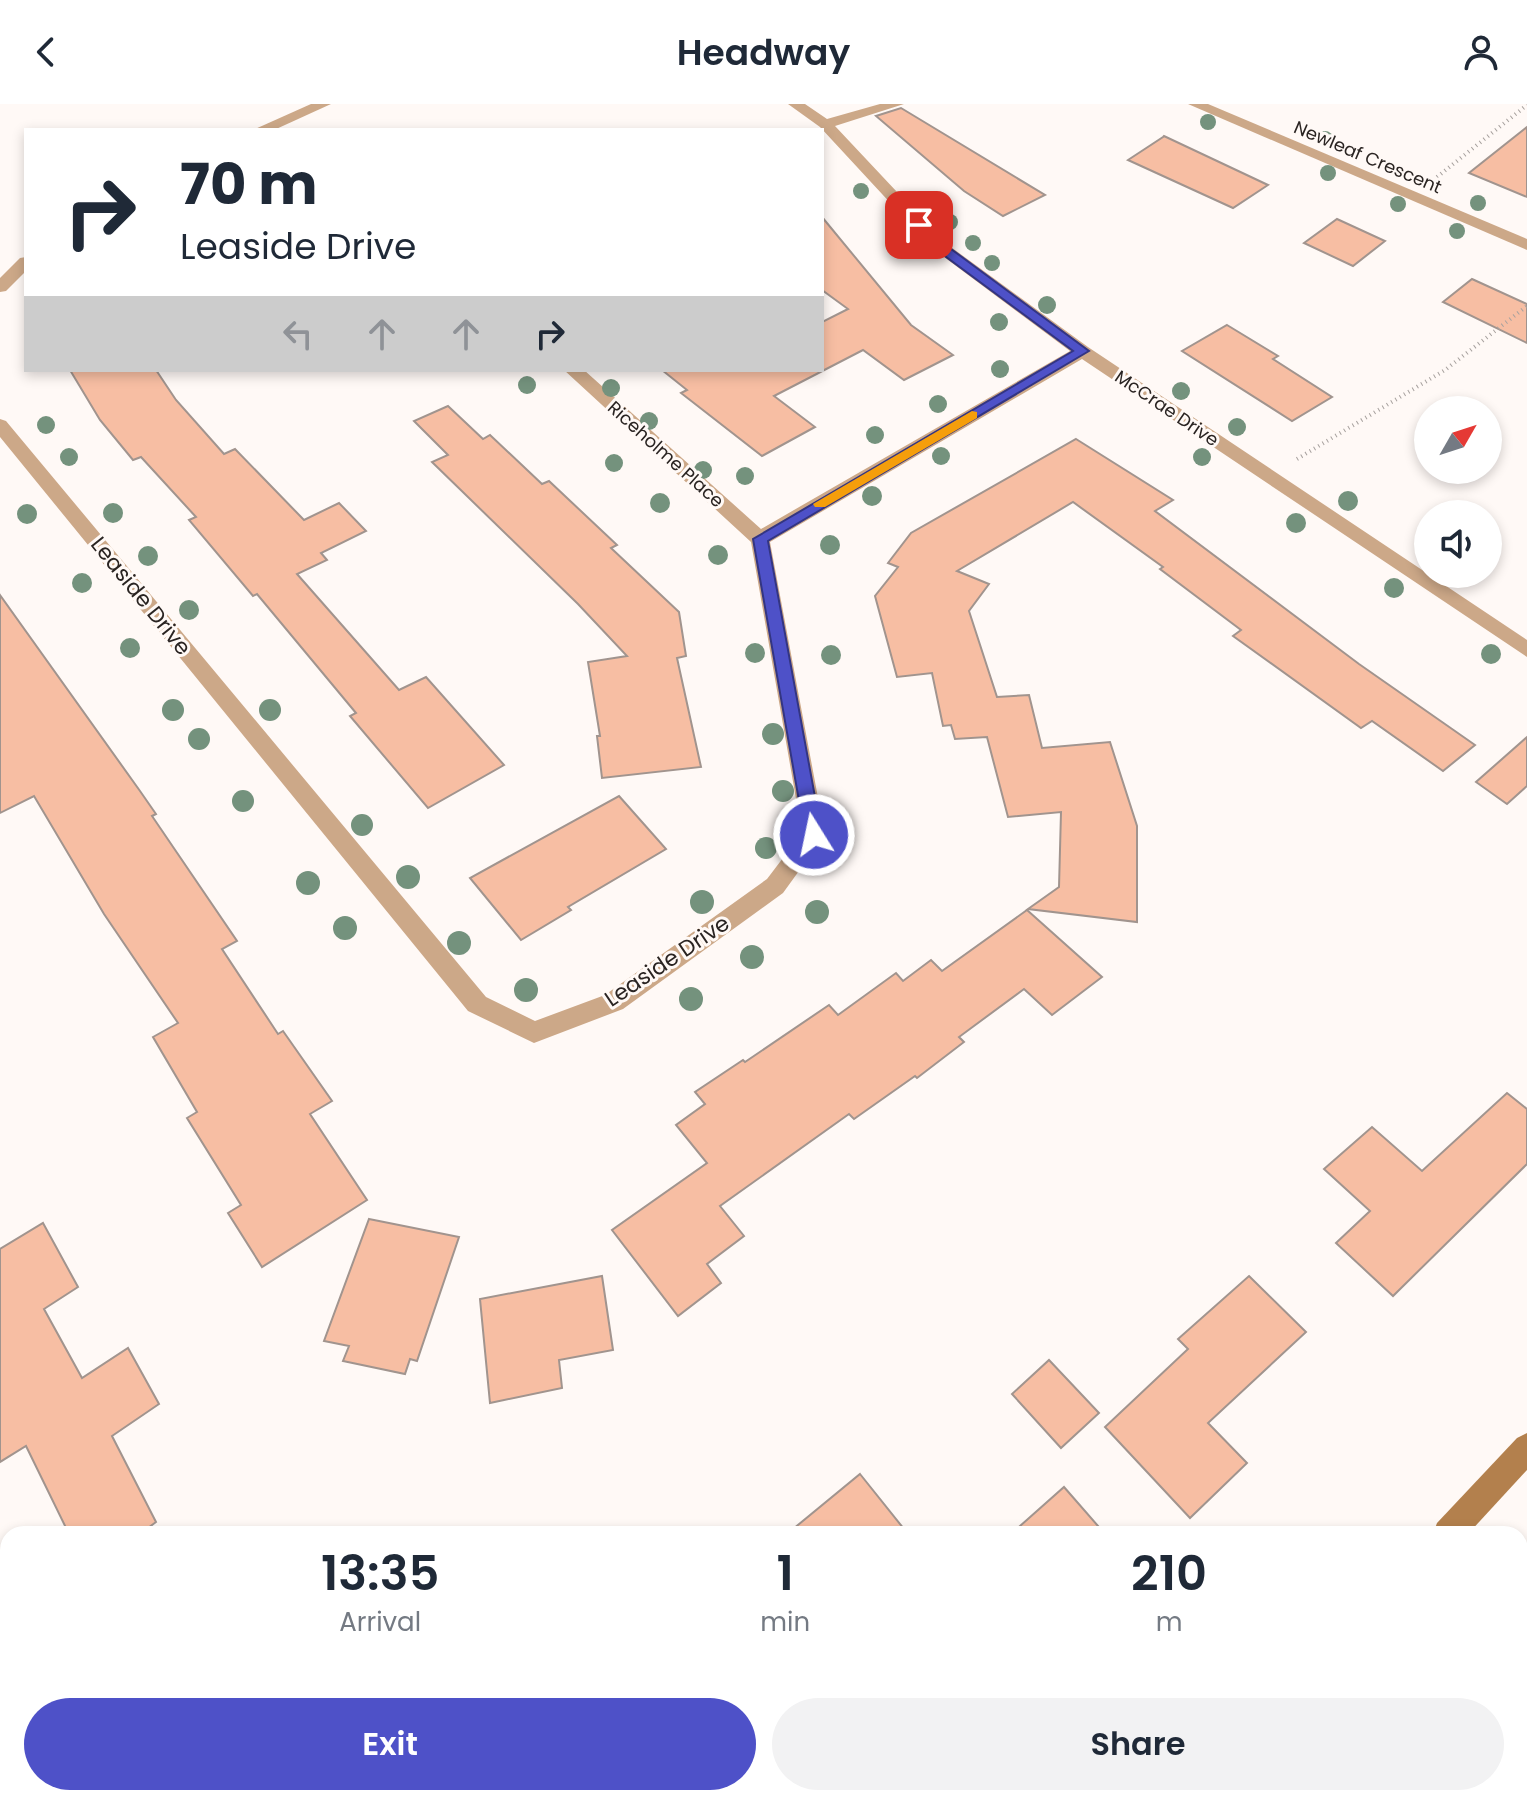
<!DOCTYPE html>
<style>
body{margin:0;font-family:Poppins,sans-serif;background:#f2f2f3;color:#1f2937;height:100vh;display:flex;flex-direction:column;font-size:30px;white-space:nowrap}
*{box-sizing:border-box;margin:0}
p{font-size:26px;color:#747a83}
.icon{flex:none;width:44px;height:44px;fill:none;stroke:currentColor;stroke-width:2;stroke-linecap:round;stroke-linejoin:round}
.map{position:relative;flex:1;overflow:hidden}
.details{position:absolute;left:0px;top:1422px;width:1528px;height:280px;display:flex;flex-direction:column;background:#fff;border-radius:24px 24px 0 0;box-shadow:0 4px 12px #0003}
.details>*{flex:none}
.top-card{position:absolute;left:24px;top:24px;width:800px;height:244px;border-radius:0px;box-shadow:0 4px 12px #0003;background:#fff;color:#1f2937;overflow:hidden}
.needle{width:52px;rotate:51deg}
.controls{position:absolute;left:1414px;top:292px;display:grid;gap:16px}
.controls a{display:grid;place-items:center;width:88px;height:88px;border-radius:50%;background:#fff;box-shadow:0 4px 12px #0003;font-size:40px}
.pin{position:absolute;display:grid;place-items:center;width:68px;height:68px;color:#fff;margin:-34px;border-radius:16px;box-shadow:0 4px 12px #0006}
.me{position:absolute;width:88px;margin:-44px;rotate:350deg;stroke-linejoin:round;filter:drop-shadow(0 0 6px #0008)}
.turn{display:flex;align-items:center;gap:28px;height:168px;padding:0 24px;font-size:36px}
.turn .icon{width:104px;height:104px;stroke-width:2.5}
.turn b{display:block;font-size:56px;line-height:68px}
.lanes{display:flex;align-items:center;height:76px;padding:0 24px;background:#0003;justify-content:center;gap:40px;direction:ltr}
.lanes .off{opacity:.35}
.eta{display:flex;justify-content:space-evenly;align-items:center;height:136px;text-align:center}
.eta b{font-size:48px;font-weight:600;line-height:56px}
.action{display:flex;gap:16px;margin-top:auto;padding:16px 24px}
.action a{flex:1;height:92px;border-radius:48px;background:#4e51c8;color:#fff;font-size:32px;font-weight:600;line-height:92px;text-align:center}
.action a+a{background:#f2f2f3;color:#1f2937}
header{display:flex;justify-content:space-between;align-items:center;height:104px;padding:0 24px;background:#fff;font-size:36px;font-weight:600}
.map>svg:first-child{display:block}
.building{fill:#f7bea3;stroke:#a1948e;stroke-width:2}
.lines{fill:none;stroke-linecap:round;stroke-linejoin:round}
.path{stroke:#a7a19e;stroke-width:4;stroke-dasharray:1 4;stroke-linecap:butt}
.street{fill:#cca888;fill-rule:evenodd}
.secondary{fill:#b3804d;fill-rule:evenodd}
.tree{fill:#74927d}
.route{fill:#4e51c8;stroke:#333582;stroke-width:2}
.slow{fill:#f59e0b}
.labels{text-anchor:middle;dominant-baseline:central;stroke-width:6;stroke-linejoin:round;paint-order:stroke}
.far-street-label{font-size:18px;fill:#2a2422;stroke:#fff9f6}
.street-label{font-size:22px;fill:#2a2422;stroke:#fff9f6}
</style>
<header><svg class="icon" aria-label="back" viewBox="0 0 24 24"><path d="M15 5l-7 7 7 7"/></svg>Headway<svg class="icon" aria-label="person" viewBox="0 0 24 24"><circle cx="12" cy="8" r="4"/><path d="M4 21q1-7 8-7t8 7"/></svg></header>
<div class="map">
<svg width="1527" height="1702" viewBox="0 0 1527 1702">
<rect width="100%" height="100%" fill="#fff9f6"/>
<g class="building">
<polygon points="901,4 1045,91 1003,112 964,87 876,12"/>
<polygon points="1527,23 1527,93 1469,69"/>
<polygon points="1163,33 1164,32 1268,81 1233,104 1128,56"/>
<polygon points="822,113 911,221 953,251 904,276 863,246 774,292 815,323 762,352 681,289 687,286 662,266 822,266 822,218 848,205 822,186"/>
<polygon points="1337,115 1385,137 1353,162 1304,139"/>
<polygon points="1472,175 1527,200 1527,239 1443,198"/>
<polygon points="1227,221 1278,252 1273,255 1332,293 1292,317 1182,247"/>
<polygon points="70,266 156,266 176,296 224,350 235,345 304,416 339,399 366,427 321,449 327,456 297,470 399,586 426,573 504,661 428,704 350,612 356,609 257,490 253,492 189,416 196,413 141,353 133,356 100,316"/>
<polygon points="448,302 483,335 490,331 542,380 549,377 617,441 611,444 679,508 686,552 677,554 701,663 602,674 597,632 600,632 588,558 627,552 578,500 432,358 448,351 414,317"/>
<polygon points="1076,335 1173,396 1155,407 1359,560 1475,641 1443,667 1372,617 1361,624 1233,532 1241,526 1160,465 1163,463 1073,398 957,467 989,480 969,507 997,593 1029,591 1042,644 1110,638 1137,722 1137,818 1028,805 1059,783 1061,708 1008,713 987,633 955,635 951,621 943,622 932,569 897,573 875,492 898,463 888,459 911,429"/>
<polygon points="0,491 140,687 156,710 152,712 237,837 222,845 278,930 283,927 332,997 310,1010 367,1096 262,1163 228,1109 241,1101 187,1014 197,1008 153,933 178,919 104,810 34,692 0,709"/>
<polygon points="1527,633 1527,682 1507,700 1476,678"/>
<polygon points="619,692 666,745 568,803 571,806 521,836 470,774"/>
<polygon points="1027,806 1102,873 1052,911 1024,885 959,933 964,938 917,974 915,972 854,1015 849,1010 720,1102 744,1132 707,1160 721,1179 678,1212 612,1126 707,1059 676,1021 705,1000 695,988 743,956 745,958 829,901 838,911 896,869 903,877 931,856 942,867"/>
<polygon points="1507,989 1527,1005 1527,1060 1393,1192 1336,1139 1370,1107 1324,1065 1372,1023 1422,1067"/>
<polygon points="369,1115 459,1133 417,1257 410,1255 405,1270 343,1257 349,1242 324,1237"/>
<polygon points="43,1119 78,1183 44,1205 82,1274 128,1244 159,1300 112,1332 156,1418 140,1430 69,1430 26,1342 0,1358 0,1145"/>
<polygon points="602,1172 613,1246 559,1256 562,1284 490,1299 480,1195"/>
<polygon points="1249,1172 1306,1228 1208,1319 1247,1359 1190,1414 1105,1323 1188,1245 1178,1235"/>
<polygon points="1049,1256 1099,1309 1061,1344 1012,1290"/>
<polygon points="860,1370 908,1430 787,1430"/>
<polygon points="1064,1383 1105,1430 1011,1430"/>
</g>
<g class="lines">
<g class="path">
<polyline points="1437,73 1527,1"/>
<polyline points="1297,355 1445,266 1527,202"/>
</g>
<g class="street">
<polygon points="311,0 331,0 274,26 253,26"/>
<polygon points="788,0 805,0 827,15 880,0 904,0 835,22 944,138 1088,243 1527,536 1527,553 1082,255 770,438 825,731 783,789 623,905 534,939 468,907 0,333 0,315 6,317 486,893 535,917 605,891 767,775 802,729 751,438 564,266 584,266 761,425 1070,247 932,144 820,23"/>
<polygon points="1188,0 1208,0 1527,135 1527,146"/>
<polygon points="26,153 26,167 6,187 0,188 0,174 20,154"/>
</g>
<g class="secondary">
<polygon points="1527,1329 1527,1366 1468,1430 1433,1430 1437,1419 1517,1334"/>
<polygon points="1187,1694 1224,1694 1220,1702 1183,1702"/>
</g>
</g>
<g class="tree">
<circle cx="1208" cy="18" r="8"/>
<circle cx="1325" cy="35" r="8"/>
<circle cx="1328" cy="69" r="8"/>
<circle cx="861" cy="87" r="8"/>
<circle cx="1478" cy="99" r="8"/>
<circle cx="1398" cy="100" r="8"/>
<circle cx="950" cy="118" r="8"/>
<circle cx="1457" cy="127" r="8"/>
<circle cx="909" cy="139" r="8"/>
<circle cx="973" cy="139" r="8"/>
<circle cx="992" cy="159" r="8"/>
<circle cx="1047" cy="201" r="9"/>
<circle cx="999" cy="218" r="9"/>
<circle cx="1000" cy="265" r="9"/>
<circle cx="527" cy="281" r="9"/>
<circle cx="611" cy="284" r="9"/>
<circle cx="1181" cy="287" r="9"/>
<circle cx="938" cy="300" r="9"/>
<circle cx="649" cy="317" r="9"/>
<circle cx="46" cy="321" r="9"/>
<circle cx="1237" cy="323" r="9"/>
<circle cx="875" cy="331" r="9"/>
<circle cx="941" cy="352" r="9"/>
<circle cx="69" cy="353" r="9"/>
<circle cx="1202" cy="353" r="9"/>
<circle cx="614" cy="359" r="9"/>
<circle cx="703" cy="366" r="9"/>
<circle cx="745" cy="372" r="9"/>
<circle cx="872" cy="392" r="10"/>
<circle cx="1348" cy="397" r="10"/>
<circle cx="660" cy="399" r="10"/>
<circle cx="113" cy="409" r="10"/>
<circle cx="27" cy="410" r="10"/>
<circle cx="1296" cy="419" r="10"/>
<circle cx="830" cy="441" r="10"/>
<circle cx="718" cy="451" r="10"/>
<circle cx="148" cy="452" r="10"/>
<circle cx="82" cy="479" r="10"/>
<circle cx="1394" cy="484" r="10"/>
<circle cx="189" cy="506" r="10"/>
<circle cx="130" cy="544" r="10"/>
<circle cx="755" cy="549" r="10"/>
<circle cx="1491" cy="550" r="10"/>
<circle cx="831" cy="551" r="10"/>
<circle cx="173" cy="606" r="11"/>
<circle cx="270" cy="606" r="11"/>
<circle cx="773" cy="630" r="11"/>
<circle cx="199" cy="635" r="11"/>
<circle cx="783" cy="687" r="11"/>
<circle cx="243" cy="697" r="11"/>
<circle cx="362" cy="721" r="11"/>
<circle cx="766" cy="744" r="11"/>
<circle cx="408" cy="773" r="12"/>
<circle cx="308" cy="779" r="12"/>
<circle cx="702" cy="798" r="12"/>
<circle cx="817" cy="808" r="12"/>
<circle cx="345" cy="824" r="12"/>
<circle cx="459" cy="839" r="12"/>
<circle cx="752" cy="853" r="12"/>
<circle cx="526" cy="886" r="12"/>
<circle cx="691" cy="895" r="12"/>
</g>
<polygon class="route" points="915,119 924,119 943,139 1089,247 768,437 822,731 814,738 805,731 753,435 1073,247 934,144 915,124"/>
<polygon class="slow" points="972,307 977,308 977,314 825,403 815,403 813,400"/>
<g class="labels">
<g class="far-street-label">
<text transform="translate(1368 53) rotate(23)">Newleaf Crescent</text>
<text transform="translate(1167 304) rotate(34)">McCrae Drive</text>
<text transform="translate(666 350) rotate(42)">Riceholme Place</text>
</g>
<g class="street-label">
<text transform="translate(141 492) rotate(51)">Leaside Drive</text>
<text transform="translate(667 857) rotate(-34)">Leaside Drive</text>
</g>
</g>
</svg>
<div class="controls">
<a><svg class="needle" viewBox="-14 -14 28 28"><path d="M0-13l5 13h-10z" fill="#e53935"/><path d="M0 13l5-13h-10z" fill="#747a83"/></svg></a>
<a><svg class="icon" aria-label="sound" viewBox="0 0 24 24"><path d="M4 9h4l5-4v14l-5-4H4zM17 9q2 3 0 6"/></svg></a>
</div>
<div class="pin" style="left:919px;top:121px;background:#d93025"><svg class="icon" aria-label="arrive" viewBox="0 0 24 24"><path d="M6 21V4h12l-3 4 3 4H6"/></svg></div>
<svg class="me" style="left:814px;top:731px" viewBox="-20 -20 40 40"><circle r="17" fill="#4e51c8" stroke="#fff" stroke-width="3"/><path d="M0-11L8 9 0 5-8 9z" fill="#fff"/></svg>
<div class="top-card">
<div class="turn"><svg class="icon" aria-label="right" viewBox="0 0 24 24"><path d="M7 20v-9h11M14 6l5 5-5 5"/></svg><div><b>70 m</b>Leaside Drive</div></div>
<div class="lanes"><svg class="icon off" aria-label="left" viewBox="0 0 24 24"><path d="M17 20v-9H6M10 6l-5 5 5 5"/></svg><svg class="icon off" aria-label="ahead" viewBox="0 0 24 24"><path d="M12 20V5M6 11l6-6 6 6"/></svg><svg class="icon off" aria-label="ahead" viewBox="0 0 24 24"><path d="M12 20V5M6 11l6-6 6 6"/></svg><svg class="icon" aria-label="right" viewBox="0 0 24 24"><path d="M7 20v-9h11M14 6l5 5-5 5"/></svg></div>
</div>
<section class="details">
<div class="eta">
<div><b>13:35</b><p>Arrival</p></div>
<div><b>1</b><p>min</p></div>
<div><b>210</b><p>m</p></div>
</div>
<div class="action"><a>Exit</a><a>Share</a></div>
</section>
</div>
